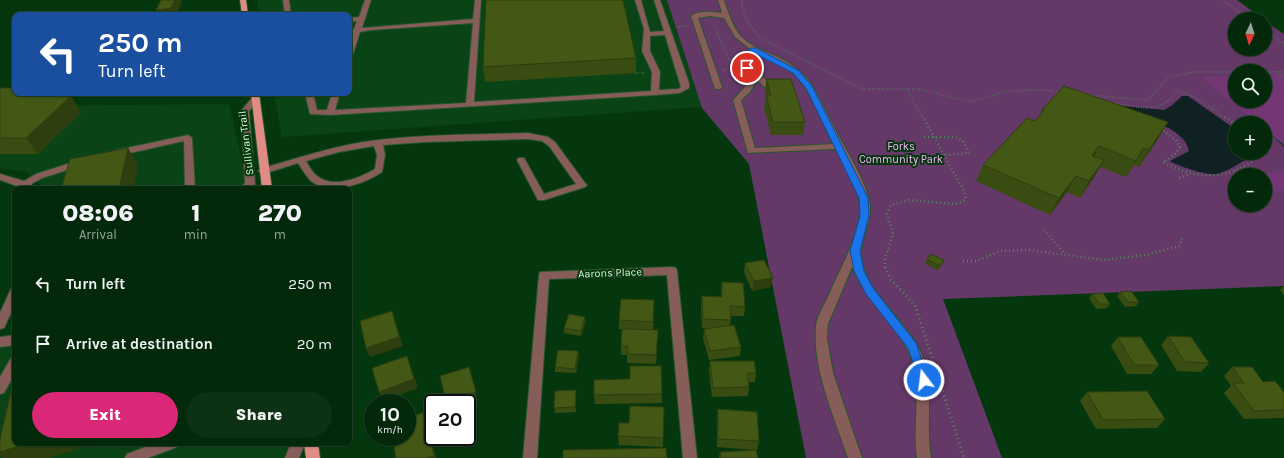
<!DOCTYPE html>
<meta charset="utf-8">
<style>
body{margin:0;font-family:Karla,sans-serif;background:#0d3113;color:#f1f3f6;height:100vh;display:flex;flex-direction:column;font-size:15px;white-space:nowrap}
*{box-sizing:border-box;margin:0}
p{font-size:13px;color:#97a69c}
.icon{flex:none;width:22px;height:22px;fill:none;stroke:currentColor;stroke-width:2;stroke-linecap:round;stroke-linejoin:round}
.map{position:relative;flex:1;overflow:hidden}
.details{position:absolute;left:12px;top:186px;width:340px;height:260px;display:flex;flex-direction:column;background:#03290a;border-radius:8px;box-shadow:0 1px 3px #0004,0 0 0 1px #24452b}
.details>*{flex:none}
.top-card{position:absolute;left:12px;top:12px;width:340px;height:84px;border-radius:8px;box-shadow:0 1px 3px #0004,0 0 0 1px #24452b;background:#1a4fa0;color:#fff;overflow:hidden}
.needle{width:26px;rotate:184deg}
.controls{position:absolute;left:1228px;top:12px;display:grid;gap:8px}
.controls a{display:grid;place-items:center;width:44px;height:44px;border-radius:50%;background:#03290a;box-shadow:0 1px 3px #0004,0 0 0 1px #24452b;font-size:20px}
.speed{position:absolute;left:364px;top:394px;display:flex;gap:8px;font-size:20px;font-weight:700;text-align:center}
.speed>*{display:grid;place-content:center;width:52px;height:52px;border-radius:50%;background:#03290a;box-shadow:0 1px 3px #0004,0 0 0 1px #24452b;line-height:1}
.speed small{font-size:10px;font-weight:400}
.speed .limit{border:2px solid #111;border-radius:6px;background:#fff;color:#111}
.pin{position:absolute;display:grid;place-items:center;width:34px;height:34px;color:#fff;margin:-17px;border:2px solid #fff;border-radius:50%;box-shadow:0 1px 4px #0007}
.me{position:absolute;width:44px;margin:-22px;rotate:345deg;stroke-linejoin:round;filter:drop-shadow(0 0 3px #0008)}
.turn{display:flex;align-items:center;gap:14px;height:84px;padding:0 20px;font-size:18px}
.turn .icon{width:52px;height:52px;stroke-width:2.5}
.turn b{display:block;font-size:28px;line-height:34px}
.eta{display:flex;justify-content:space-evenly;align-items:center;height:68px;text-align:center}
.eta b{font-size:24px;font-weight:800;line-height:28px}
.button{display:flex;gap:8px;margin-top:auto;padding:8px 20px}
.button a{flex:1;height:46px;border-radius:24px;background:#db2777;color:#fff;font-size:16px;font-weight:800;line-height:46px;text-align:center}
.button a+a{background:#0d3113;color:#f1f3f6}
ul{padding:0;list-style:none}
li{display:flex;align-items:center;gap:12px;height:60px;padding:0 20px}
li div{flex:1}
li b{display:block;font-size:15px}
li em{font-style:normal}
.map>svg:first-child{display:block}
.built{fill:#0a4416}
.green{fill:#653967;fill-rule:evenodd}
.forest{fill:#743776}
.water{fill:#0f2123}
.lines{fill:none;stroke-linecap:round;stroke-linejoin:round}
.minor-casing{stroke:#26562e;stroke-width:2}
.major-casing{stroke:#26562e;stroke-width:2}
.path-far2{stroke:#58845e;stroke-width:2;stroke-dasharray:0.5 2;stroke-linecap:butt}
.path-far1{stroke:#58845e;stroke-width:2.5;stroke-dasharray:1 3;stroke-linecap:butt}
.path{stroke:#58845e;stroke-width:3;stroke-dasharray:1 3.5;stroke-linecap:butt}
.minor{fill:#865d59;fill-rule:evenodd}
.major{fill:#de8c84;fill-rule:evenodd}
.wall{fill:#394c11}
.shaded-wall{fill:#2e3e0e}
.building{fill:#425814;stroke:#2e3e0e}
.route{fill:#1a73e8;stroke:#114b97}
.labels{text-anchor:middle;dominant-baseline:central;stroke-width:4;stroke-linejoin:round;paint-order:stroke}
.street-label{font-size:11px;fill:#d6f7d7;stroke:#04370e}
.park-label{font-size:11px;fill:#fbb6fc;stroke:#04370e}
</style>
<div class="map">
<svg width="1284" height="458" viewBox="0 0 1284 458">
<rect width="100%" height="100%" fill="#04370e"/>
<g class="built">
<polygon points="257,0 681,0 726,105 282,137 274,93 349,93 349,15 260,15"/>
<polygon points="229,104 248,189 45,189 27,172 0,168 0,106"/>
<polygon points="15,328 15,443 299,443 302,458 0,458 0,347"/>
</g>
<path class="green" d="M 667,0 L 1237,0 L 1263,19 L 1235,19 L 1235,49 L 1265,49 L 1265,21 L 1284,34 L 1284,77 L 1265,78 L 1265,71 L 1235,71 L 1235,101 L 1259,123 L 1235,123 L 1235,153 L 1265,153 L 1265,129 L 1284,147 L 1284,286 L 943,299 L 1002,458 L 806,458 L 749,164 L 702,108 ZM 1235,175 L 1265,175 L 1265,205 L 1235,205 Z"/>
<g class="forest">
<polygon points="1284,74 1284,145 1265,130 1265,123 1255,123 1202,77 1235,76 1235,101 1265,101 1265,75"/>
<polygon points="1284,171 1284,191 1265,192 1265,175 1258,175"/>
</g>
<path class="water" d="M 1182,96 L 1188,96 L 1235,129 L 1235,153 L 1255,153 C 1249,158 1225,173 1217,174 C 1207,176 1178,166 1170,161 L 1189,151 C 1186,139 1179,135 1169,128 L 1087,102 L 1164,110 L 1171,106 Z"/>
<g class="lines">
<g class="minor-casing">
<g id="minor">
<polygon points="283,0 289,0 291,15 285,15"/>
<path d="M 365,0 L 371,0 L 362,28 L 473,19 L 475,0 L 481,0 L 474,102 L 651,91 L 652,72 L 642,51 L 644,29 L 635,0 L 641,0 L 650,32 L 664,31 L 654,0 L 660,0 L 689,83 L 689,88 L 680,93 L 655,95 L 330,115 L 310,114 L 305,93 L 313,93 L 317,110 L 327,110 L 332,93 L 340,93 L 335,110 L 466,103 L 473,23 L 371,30 L 360,32 L 353,54 L 349,56 L 349,44 L 353,33 L 349,33 L 349,29 L 354,29 L 357,21 L 349,22 L 349,18 L 359,17 ZM 665,35 L 681,87 L 678,89 L 659,90 L 660,72 L 650,51 L 650,36 Z"/>
<path d="M 718,0 L 724,0 C 728,12 732,24 739,34 C 751,49 771,52 787,62 C 796,67 803,74 810,82 C 820,98 828,116 837,133 C 847,152 869,186 870,207 C 871,229 856,243 863,266 C 873,300 907,321 921,353 C 935,387 925,423 931,458 L 917,458 C 912,423 923,386 909,353 C 895,321 866,302 852,267 L 828,324 L 827,338 L 833,373 L 862,458 L 848,458 C 835,418 812,369 816,326 C 817,315 827,301 831,290 C 841,268 861,231 860,207 C 859,187 845,166 836,149 L 748,153 L 733,100 L 744,88 L 752,76 L 743,68 L 742,59 L 750,49 L 735,37 L 724,18 L 710,16 L 698,18 L 722,87 L 721,89 L 715,89 L 691,16 C 699,10 712,12 722,13 ZM 755,52 C 768,59 782,63 793,73 C 811,90 822,122 833,144 L 755,148 L 741,100 L 750,92 L 757,80 L 767,89 L 773,89 L 774,87 L 751,67 L 750,59 Z"/>
<polygon points="252,98 258,98 259,100 249,111 255,184 250,189 239,189 245,183 241,111"/>
<path d="M 528,133 L 548,137 L 555,142 L 585,183 L 587,185 L 585,187 L 544,200 L 538,200 L 517,160 L 518,158 L 524,158 L 544,194 L 576,184 L 549,146 L 542,141 L 528,139 L 425,142 L 383,145 L 385,155 L 382,172 C 364,184 331,196 311,181 C 306,176 302,169 298,163 L 263,174 L 258,171 L 260,169 C 294,159 328,148 363,142 C 418,134 473,135 528,133 ZM 374,146 L 377,155 L 375,169 C 360,178 333,189 317,176 C 312,172 309,166 306,161 L 339,152 Z"/>
<polygon points="188,135 192,138 195,189 185,189 184,141 117,156 113,153 117,150"/>
<path d="M 80,160 L 85,163 L 83,165 L 42,178 L 31,184 L 34,187 L 32,189 C 22,189 10,183 0,180 L 0,174 L 24,181 L 36,174 Z"/>
<polygon points="672,267 676,268 677,271 697,458 683,458 667,275 549,279 537,458 523,458 539,275 540,272"/>
<polygon points="15,288 15,304 4,328 0,329 0,313 11,289"/>
<polygon points="15,335 15,345 0,347 0,337"/>
<polygon points="15,356 15,373 4,393 0,394 0,377 11,358"/>
<polygon points="156,443 179,443 177,447 148,458 125,458 127,454"/>
<polygon points="291,443 305,443 299,458 285,458"/>
</g>
</g>
<g class="major-casing">
<g id="major">
<polygon points="240,0 246,0 248,15 242,15"/>
<polygon points="251,93 259,93 272,189 262,189"/>
<polygon points="304,443 318,443 320,458 306,458"/>
</g>
</g>
<g class="path-far2">
<polyline points="742,0 741,2 747,21 759,37 862,89 919,89 970,102 1008,91 1042,90 1060,92"/>
<polyline points="1223,0 1250,19"/>
<polyline points="714,25 733,69"/>
<polyline points="677,27 688,26"/>
<polyline points="1265,30 1284,44"/>
<polyline points="723,70 734,69"/>
<polyline points="1265,72 1284,72"/>
<polyline points="1276,72 1284,78"/>
<polyline points="636,73 644,73"/>
<polyline points="907,89 923,118"/>
<polyline points="1087,95 1148,100 1169,77 1195,72 1235,72"/>
<path d="M 1109,102 C 1135,106 1161,117 1177,90 L 1195,97 L 1226,118"/>
</g>
<g class="path-far1">
<polyline points="1225,117 1235,124"/>
<path d="M 1160,128 L 1176,140 L 1180,147 L 1174,155 L 1163,162 C 1189,176 1215,181 1243,167 C 1251,162 1258,157 1267,153 L 1268,149 L 1265,146"/>
<polyline points="924,137 955,137 963,141 969,153 934,156"/>
<polyline points="1179,178 1190,174"/>
<polyline points="1044,230 1065,254"/>
<polyline points="963,261 976,261 1000,251 1030,250 1103,260 1145,255 1180,246 1182,238"/>
<polyline points="885,268 885,258 893,234 887,214 891,205 909,200 955,204 962,202 966,198 964,191 923,117"/>
</g>
<polyline class="path" points="885,267 891,280 915,305 964,458"/>
<use href="#minor" class="minor"/>
<use href="#major" class="major"/>
</g>
<g class="wall">
<polygon points="636,58 636,73 485,82 483,67"/>
<polygon points="766,79 805,122 803,135 771,135 764,108 766,95 765,92"/>
<polygon points="0,88 32,96 81,112 38,154 0,154"/>
<polygon points="1042,110 1158,139 1139,167 1134,165 1126,177 1100,167 1094,177 1080,198 1067,192 1050,215 976,181 983,165 1035,121 1039,117"/>
<polygon points="927,259 944,260 942,264 938,270 925,264"/>
<polygon points="745,263 771,287 752,291 744,272"/>
<polygon points="722,282 745,307 744,316 731,316 730,326 741,347 740,356 709,360 703,338 704,329 707,329 702,328 701,306 702,296 721,297 721,291"/>
<polygon points="1284,286 1284,295 1280,290"/>
<polygon points="1120,292 1139,302 1136,306 1125,307 1117,296"/>
<polygon points="1092,294 1110,304 1107,308 1096,309 1089,298"/>
<polygon points="654,310 653,330 658,330 656,364 627,363 627,355 621,355 621,346 622,329 619,329 619,320"/>
<polygon points="586,321 581,336 564,333 564,328"/>
<polygon points="1168,336 1209,363 1201,372 1177,371 1161,345"/>
<polygon points="1118,337 1159,365 1151,374 1127,374 1111,346"/>
<polygon points="578,351 579,356 576,373 555,372 555,367"/>
<polygon points="710,361 756,373 755,382 748,382 749,387 748,396 712,397 709,370"/>
<polygon points="1232,367 1263,382 1284,392 1284,418 1244,419 1224,393 1231,386 1224,376"/>
<polygon points="1087,392 1165,419 1157,428 1096,429 1080,401"/>
<polygon points="662,394 662,403 595,404 594,395"/>
<polygon points="576,395 576,412 555,413 554,408"/>
<polygon points="664,407 663,447 619,445 618,436 629,423"/>
<polygon points="718,409 759,441 757,450 756,450 758,458 719,458 720,452 756,450 717,447 717,418"/>
</g>
<g class="shaded-wall">
<polygon points="175,0 181,0 182,2 176,15 158,15 156,10"/>
<polygon points="20,93 30,93 37,104 17,96"/>
<polygon points="71,96 81,112 38,154 26,138"/>
<polygon points="1168,122 1158,139 1139,167 1149,150"/>
<polygon points="1099,146 1090,163 1092,156"/>
<polygon points="128,148 138,165 134,189 119,189"/>
<polygon points="1143,148 1134,165 1126,177 1136,161"/>
<polygon points="1104,160 1094,177 1080,198 1089,181"/>
<polygon points="1076,176 1067,192 1050,215 1059,198"/>
<polygon points="773,278 771,287 752,291 754,281"/>
<polygon points="654,300 654,310 653,331 653,322"/>
<polygon points="392,311 395,320 403,346 370,357 366,348"/>
<polygon points="585,317 586,321 581,336 581,331"/>
<polygon points="578,351 579,356 576,373 575,369"/>
<polygon points="407,356 418,388 383,401 379,392"/>
<polygon points="469,367 478,401 467,405 467,403 446,403 446,402"/>
<polygon points="576,390 576,412 575,407"/>
<polygon points="425,412 428,421 436,458 427,458"/>
<polygon points="29,443 97,443 50,458 2,458 0,456 0,452"/>
</g>
<g class="building">
<polygon points="161,0 175,0 171,8 156,10"/>
<polygon points="486,0 623,0 636,58 483,67"/>
<polygon points="766,79 791,79 805,122 773,122 766,95 771,95"/>
<polygon points="1064,86 1168,122 1149,150 1143,148 1136,161 1099,146 1092,156 1104,160 1089,181 1076,176 1059,198 983,165 1027,118 1035,121 1044,111 1042,110"/>
<polygon points="0,88 15,88 15,93 20,93 17,96 71,96 26,138 0,138"/>
<polygon points="128,148 119,189 61,189 70,159"/>
<polygon points="931,254 944,260 940,266 927,259"/>
<polygon points="764,260 773,278 754,281 745,263"/>
<polygon points="722,282 743,283 745,307 730,306 731,320 703,319 702,296 722,297"/>
<polygon points="1131,291 1139,302 1128,302 1120,292"/>
<polygon points="1103,293 1110,304 1100,304 1092,294"/>
<polygon points="621,299 654,300 653,322 619,320"/>
<polygon points="392,311 399,337 366,348 360,321"/>
<polygon points="569,314 585,317 581,331 564,328"/>
<polygon points="734,325 741,347 710,351 704,329"/>
<polygon points="622,329 658,330 656,355 627,354 628,346 621,346"/>
<polygon points="1168,336 1191,337 1209,363 1185,362"/>
<polygon points="1118,337 1141,337 1159,365 1134,365"/>
<polygon points="558,350 578,351 575,369 555,367"/>
<polygon points="407,356 414,379 379,392 372,368"/>
<polygon points="710,361 754,361 756,373 747,373 749,387 713,388"/>
<polygon points="630,366 661,366 662,394 594,395 594,380 630,379"/>
<polygon points="469,367 476,392 446,402 440,376"/>
<polygon points="1232,367 1252,367 1263,382 1275,381 1284,392 1284,410 1254,411 1233,383 1244,383"/>
<polygon points="15,374 15,443 29,443 0,452 0,439"/>
<polygon points="576,390 575,407 554,408 555,391"/>
<polygon points="1147,391 1165,419 1103,420 1087,392"/>
<polygon points="630,406 664,407 663,438 618,436 619,423 629,423"/>
<polygon points="718,409 757,412 759,441 718,439"/>
<polygon points="425,412 434,456 427,458 396,458 392,437 407,437 407,418"/>
<polygon points="666,448 667,458 563,458 563,450"/>
<polygon points="756,450 758,458 721,458 720,452"/>
</g>
<polygon class="route" points="751,48 756,48 798,70 812,86 868,198 869,216 860,251 864,271 873,288 916,343 929,380 928,384 920,384 908,348 866,294 854,271 850,251 860,216 859,198 806,88 793,73 754,53 750,59 751,68 745,70 743,59"/>
<g class="labels">
<g class="street-label">
<text transform="translate(246 143) rotate(-97)">Sullivan Trail</text>
<text transform="translate(610 273) rotate(-2)">Aarons Place</text>
</g>
<g class="park-label">
<text x="901" y="146">Forks<tspan x="901" dy="13">Community Park</tspan></text>
</g>
</g>
</svg>
<div class="controls">
<a><svg class="needle" viewBox="-14 -14 28 28"><path d="M0-13l5 13h-10z" fill="#e53935"/><path d="M0 13l5-13h-10z" fill="#97a69c"/></svg></a>
<a><svg class="icon" aria-label="search" viewBox="0 0 24 24"><circle cx="10" cy="10" r="6"/><path d="M15 15l6 6"/></svg></a>
<a>+</a>
<a>−</a>
</div>
<div class="speed"><div>10<small>km/h</small></div><div class="limit">20</div></div>
<div class="pin" style="left:747px;top:68px;background:#d93025"><svg class="icon" aria-label="arrive" viewBox="0 0 24 24"><path d="M6 21V4h12l-3 4 3 4H6"/></svg></div>
<svg class="me" style="left:924px;top:380px" viewBox="-20 -20 40 40"><circle r="17" fill="#1a73e8" stroke="#fff" stroke-width="3"/><path d="M0-11L8 9 0 5-8 9z" fill="#fff"/></svg>
<div class="top-card">
<div class="turn"><svg class="icon" aria-label="left" viewBox="0 0 24 24"><path d="M17 20v-9H6M10 6l-5 5 5 5"/></svg><div><b>250 m</b>Turn left</div></div>
</div>
<section class="details">
<div class="eta">
<div><b>08:06</b><p>Arrival</p></div>
<div><b>1</b><p>min</p></div>
<div><b>270</b><p>m</p></div>
</div>
<ul>
<li><svg class="icon" aria-label="left" viewBox="0 0 24 24"><path d="M17 20v-9H6M10 6l-5 5 5 5"/></svg><div><b>Turn left</b></div><em>250 m</em></li>
<li><svg class="icon" aria-label="arrive" viewBox="0 0 24 24"><path d="M6 21V4h12l-3 4 3 4H6"/></svg><div><b>Arrive at destination</b></div><em>20 m</em></li>
</ul>
<div class="button"><a>Exit</a><a>Share</a></div>
</section>
</div>
